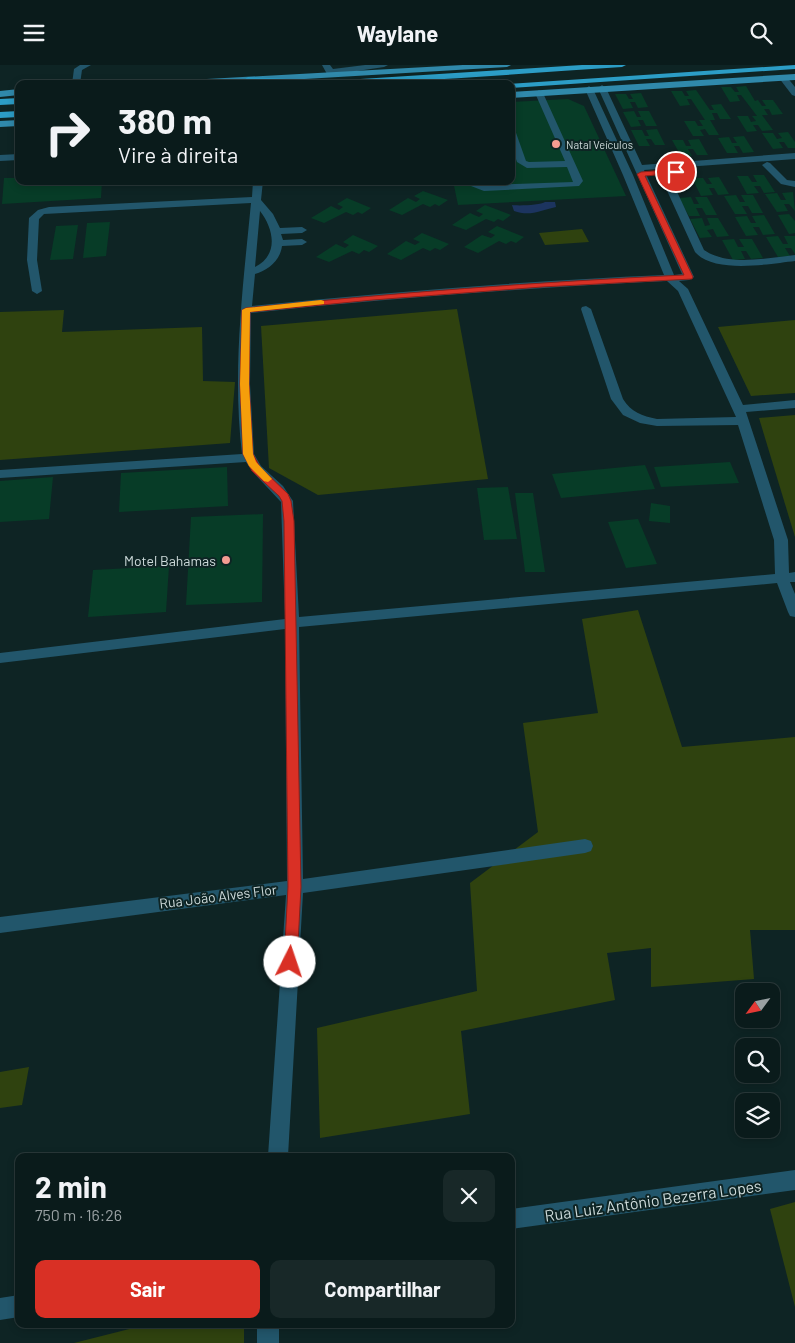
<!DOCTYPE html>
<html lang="pt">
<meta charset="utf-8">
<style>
body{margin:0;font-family:Barlow,sans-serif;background:#182828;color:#f1f3f6;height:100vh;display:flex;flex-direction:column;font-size:19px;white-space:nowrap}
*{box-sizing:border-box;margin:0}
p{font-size:16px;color:#99a1a3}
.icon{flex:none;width:28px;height:28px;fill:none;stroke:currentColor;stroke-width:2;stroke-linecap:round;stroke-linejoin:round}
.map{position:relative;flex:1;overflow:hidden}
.sheet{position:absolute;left:15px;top:1088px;width:500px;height:175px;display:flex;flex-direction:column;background:#0a1b1b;border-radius:10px;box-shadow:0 2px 8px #0003,0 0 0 1px #2a393a}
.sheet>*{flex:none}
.top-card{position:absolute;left:15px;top:15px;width:500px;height:105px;border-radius:10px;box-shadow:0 2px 8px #0003,0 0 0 1px #2a393a;background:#0a1b1b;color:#f1f3f6;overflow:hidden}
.needle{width:32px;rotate:237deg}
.buttons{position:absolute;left:735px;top:918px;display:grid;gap:10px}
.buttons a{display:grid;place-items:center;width:45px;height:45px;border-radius:10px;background:#0a1b1b;box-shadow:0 2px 8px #0003,0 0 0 1px #2a393a;font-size:25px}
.pin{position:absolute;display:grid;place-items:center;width:42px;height:42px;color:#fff;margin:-21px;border:2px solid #fff;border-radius:50%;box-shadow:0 1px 5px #0007}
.me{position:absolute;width:55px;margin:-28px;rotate:4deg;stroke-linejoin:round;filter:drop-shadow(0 0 4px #0008)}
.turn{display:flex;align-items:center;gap:18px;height:105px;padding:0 20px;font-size:22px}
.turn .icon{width:65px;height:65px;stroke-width:2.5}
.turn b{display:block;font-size:35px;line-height:42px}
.round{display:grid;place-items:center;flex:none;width:52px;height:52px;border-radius:10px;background:#182828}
.overview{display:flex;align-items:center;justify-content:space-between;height:85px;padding:0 20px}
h1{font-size:30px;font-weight:700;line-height:38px}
.action{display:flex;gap:10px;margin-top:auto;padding:10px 20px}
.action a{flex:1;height:58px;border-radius:10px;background:#d93025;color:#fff;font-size:20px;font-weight:700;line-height:58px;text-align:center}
.action a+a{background:#182828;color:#f1f3f6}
header{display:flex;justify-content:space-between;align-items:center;height:65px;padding:0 20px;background:#0a1b1b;font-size:22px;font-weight:700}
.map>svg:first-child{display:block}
.green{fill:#2f420f}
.water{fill:#1c345f}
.building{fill:#073c27}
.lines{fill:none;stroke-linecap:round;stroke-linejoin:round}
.minor{fill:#22566b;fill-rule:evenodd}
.major{fill:#3089ab;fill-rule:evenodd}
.highway{fill:#2c9dc6;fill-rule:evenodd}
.route{fill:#d93025;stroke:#8d1f18}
.slow{fill:#f59e0b}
.poi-dot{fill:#f59c92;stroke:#0e2424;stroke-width:2}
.labels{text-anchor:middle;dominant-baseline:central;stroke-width:4;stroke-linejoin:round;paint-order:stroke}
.far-poi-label{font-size:11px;fill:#cedbdb;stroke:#0e2424;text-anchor:start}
.poi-label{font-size:14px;fill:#cedbdb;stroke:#0e2424;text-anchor:end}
.street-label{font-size:14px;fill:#cedbdb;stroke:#0e2424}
.near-street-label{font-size:16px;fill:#cedbdb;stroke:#0e2424}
</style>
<header><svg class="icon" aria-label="menu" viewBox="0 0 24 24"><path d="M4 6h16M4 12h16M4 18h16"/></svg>Waylane<svg class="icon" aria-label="search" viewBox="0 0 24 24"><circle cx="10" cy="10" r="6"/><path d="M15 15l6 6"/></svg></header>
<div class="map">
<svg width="795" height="1278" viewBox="0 0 795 1278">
<rect width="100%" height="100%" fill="#0e2424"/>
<g class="green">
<polygon points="582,164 589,177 545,180 539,168"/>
<polygon points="457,244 488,414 318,430 269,403 261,261"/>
<polygon points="64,245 62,267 202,262 203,316 235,317 230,378 0,395 0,247"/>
<polygon points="795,255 795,328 751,331 718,262"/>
<polygon points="795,350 795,472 759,353"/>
<polygon points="638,545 682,682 795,672 795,865 750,865 754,914 651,922 651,883 607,888 615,935 461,966 470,1049 320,1073 317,963 477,926 470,818 538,767 523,658 598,648 582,554"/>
<polygon points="29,1002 22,1040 0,1043 0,1007"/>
<polygon points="795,1137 795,1242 770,1144"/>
<polygon points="149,1259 244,1259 244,1278 74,1278"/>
</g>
<path class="water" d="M 545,137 L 555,137 L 556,142 C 541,145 530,152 514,146 L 512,140 C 519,141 541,140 545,137 Z"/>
<g class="building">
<polygon points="746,21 755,36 758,35 762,41 766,41 762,35 773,35 783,49 772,50 769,44 764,44 768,50 762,50 773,65 762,66 758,60 753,60 757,66 747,67 737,51 748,51 751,57 756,56 752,51 757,51 741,30 737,30 740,36 730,37 721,22 731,22 735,27 739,27 736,22"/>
<polygon points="696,25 710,45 714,45 711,40 721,39 731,54 720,54 717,48 712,48 715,55 710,55 719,70 709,70 705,64 700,65 704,71 693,71 684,56 695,56 698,61 703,61 699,55 705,55 691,34 687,34 690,40 680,41 671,26 682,26 685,31 689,31 686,26"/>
<polygon points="641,28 648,42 638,43 635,37 630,37 633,43 623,44 615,29 626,29 629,34 633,34 630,29"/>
<polygon points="568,34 584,41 626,131 458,140 453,116 511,116 511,37"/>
<polygon points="634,46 637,52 641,52 638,46 649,46 657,61 646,61 643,55 638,55 641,61 631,62 623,47"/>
<polygon points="657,64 665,80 655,80 651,74 646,74 650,81 639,81 631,65 642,65 645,71 649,71 646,65"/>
<polygon points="788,67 795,77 795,83 788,83 784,77 779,77 783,83 773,84 762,68 773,68 777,74 782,73 778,68"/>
<polygon points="744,71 754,87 743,88 739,81 734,81 738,88 727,88 718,73 729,72 732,78 737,78 733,72"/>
<polygon points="699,74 708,90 697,90 693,84 688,84 692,91 681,91 672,75 683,75 686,81 691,81 688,75"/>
<polygon points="753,110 764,110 775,127 764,128 760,121 754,121 759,128 747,129 737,111 748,111 752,117 757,117"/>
<polygon points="719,112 729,129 718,130 714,123 709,123 713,130 701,131 692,113 703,113 707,119 712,119 708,113"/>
<polygon points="4,113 19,113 19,116 102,116 101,133 2,139"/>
<polygon points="423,126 448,135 439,141 435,139 430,142 423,139 402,150 389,145 408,133 416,137 420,134 414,131"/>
<polygon points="793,127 795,146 789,139 784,139 788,146 777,147 765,129 777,128 781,135 786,135 782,128"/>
<polygon points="736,130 740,137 745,137 741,130 753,130 763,148 752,148 748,141 742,141 747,149 735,149 724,131"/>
<polygon points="691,132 694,139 699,139 695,132 707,132 717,150 706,150 702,143 696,143 700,151 689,151 679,133"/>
<polygon points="347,133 371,143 362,149 358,147 353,150 346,147 324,158 311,153 331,141 339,145 343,142 337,139"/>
<polygon points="485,140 511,150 503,156 498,154 494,157 486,154 466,165 452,160 470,148 479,152 483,149 476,146"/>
<polygon points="789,149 795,156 795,168 789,169 778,150"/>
<polygon points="764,150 775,169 763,170 759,162 753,162 758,170 746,171 735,152 747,151 751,158 756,158 752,151"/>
<polygon points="702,153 705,161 710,160 707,153 718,153 729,171 717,172 713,164 707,165 712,172 700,173 690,154"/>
<polygon points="110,157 106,191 83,193 87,158"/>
<polygon points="78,160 73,194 50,195 56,161"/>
<polygon points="497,161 524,172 516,178 511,176 506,179 499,176 478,188 464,182 482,170 491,173 495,170 488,167"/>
<polygon points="422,168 449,179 440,185 435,183 430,186 423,183 401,195 387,189 406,176 415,180 420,177 413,174"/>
<polygon points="353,170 378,181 369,187 364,185 359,189 352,186 329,197 316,192 336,179 345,183 349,180 343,177"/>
<polygon points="778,171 783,179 788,179 784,171 795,171 795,189 791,183 785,183 790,191 778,192 766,172"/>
<polygon points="734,174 738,182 744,182 739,174 752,174 763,193 751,194 746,186 741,186 745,194 733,195 722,175"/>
<polygon points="730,397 739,418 661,422 654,402"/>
<polygon points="645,400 655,424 561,433 552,409"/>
<polygon points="227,402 228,441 119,447 121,408"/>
<polygon points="53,412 49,454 0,457 0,416"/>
<polygon points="508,422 517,474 484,475 477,423"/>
<polygon points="515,428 533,428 545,507 525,507"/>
<polygon points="651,438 670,441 670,458 649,456"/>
<polygon points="263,449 262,537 186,540 191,452"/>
<polygon points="638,454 657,499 626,503 608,457"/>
<polygon points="169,501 166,547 88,552 93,505"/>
</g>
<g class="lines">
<g class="minor">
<polygon points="80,0 91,0 82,5 80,19 72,19 74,4"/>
<polygon points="322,0 330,0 333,4 365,0 388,0 384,2 330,10 327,9"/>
<polygon points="780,11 786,11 795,22 795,31 792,30 779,13"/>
<path d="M 602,20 L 606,23 L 642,100 L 795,88 L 795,94 L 644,105 L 694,212 L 689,215 L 679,216 L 688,224 L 743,340 L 795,335 L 795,343 L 746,347 L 788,475 L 789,508 L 795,507 L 795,517 L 790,517 L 795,529 L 795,552 L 790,551 L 788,547 L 777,518 L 299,562 L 303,814 L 585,774 L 591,776 L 593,781 L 591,786 L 585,788 L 303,828 L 288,1091 L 268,1091 L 286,830 L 0,868 L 0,852 L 287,816 L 285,564 L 0,598 L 0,588 L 285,554 L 281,437 L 252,406 L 246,397 L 0,413 L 0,405 L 242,389 C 232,305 243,221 251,138 L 44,149 L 39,154 L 37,195 L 42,226 L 37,229 L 32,226 L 27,195 L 29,153 L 38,145 L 49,142 L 252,132 L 253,116 L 263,116 L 261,135 L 273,149 L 280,163 L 302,162 L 307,165 L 302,168 L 281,169 L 283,175 L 302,174 L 307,177 L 302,180 L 282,181 C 280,196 268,205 255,209 L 252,241 C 389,227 526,216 664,210 L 623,110 L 585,24 L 589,21 L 593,24 L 633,110 L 674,210 L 682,209 L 598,23 ZM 260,146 C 274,164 279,190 255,202 ZM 667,216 L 678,226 L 736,352 L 657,354 C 642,351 631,347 623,334 L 591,244 L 586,241 L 582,242 L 581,244 L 611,334 L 623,350 L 640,358 L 657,361 L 738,360 L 774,475 L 775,509 L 299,552 L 293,436 L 283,421 L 261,401 L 254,389 L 250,319 L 251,248 C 390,233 528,223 667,216 Z"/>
<polygon points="539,25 543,28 583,116 579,121 484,126 471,121 466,116 477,116 485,120 573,117 567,102 527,103 517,97 511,79 511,62 515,65 526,96 529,97 565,96 535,28"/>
<polygon points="19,89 19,95 0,96 0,90"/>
<polygon points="767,97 770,98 787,115 795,116 795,122 781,119 762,100"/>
<path d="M 657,105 L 673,118 L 704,185 C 729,202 767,193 795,190 L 795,196 C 769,199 714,209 695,187 L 664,119 L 652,108 Z"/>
<polygon points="795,1105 795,1125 511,1164 511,1144"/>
<polygon points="19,1230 19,1252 0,1255 0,1233"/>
<rect x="257" y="1259" width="22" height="19"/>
</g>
<g class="major">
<polygon points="463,0 511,0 507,2 220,19 167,19 171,16"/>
<polygon points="795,9 795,15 511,33 511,27"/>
<polygon points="19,24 19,30 0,32 0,26"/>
<polygon points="19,55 19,61 0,62 0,56"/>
</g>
<g class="highway">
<path d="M 582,0 L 626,0 L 622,2 C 497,10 373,22 248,18 L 244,15 L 248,12 L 329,16 Z"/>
<polygon points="795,0 795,4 511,23 511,19 508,19"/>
<polygon points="19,33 19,39 0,40 0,34"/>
<polygon points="19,46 19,52 0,53 0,47"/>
</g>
</g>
<path class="route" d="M 676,104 L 679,107 L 678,108 L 645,111 L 693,212 L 692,214 L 542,222 L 373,235 L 250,247 L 249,319 L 253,389 L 260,402 L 288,429 L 291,436 L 294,456 L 301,822 L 297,897 L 295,901 L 290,903 L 286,901 L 284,897 L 288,822 L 284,456 L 282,436 L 279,431 L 252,406 L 243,389 L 240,319 L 242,245 L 246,243 C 392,228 537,217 684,210 L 637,109 L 641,107 Z"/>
<polygon class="slow" points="321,235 324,236 324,239 250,247 249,319 253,389 256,397 272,414 268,417 264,416 249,401 243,389 240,319 242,245 246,243"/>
<g class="poi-dot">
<circle cx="556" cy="79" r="5"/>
<circle cx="226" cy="495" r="5"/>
</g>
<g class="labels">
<g class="far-poi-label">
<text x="566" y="79">Natal Veículos</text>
</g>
<g class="poi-label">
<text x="216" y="495">Motel Bahamas</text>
</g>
<g class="street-label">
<text transform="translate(218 831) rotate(-7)">Rua João Alves Flor</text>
</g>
<g class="near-street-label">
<text transform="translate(653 1135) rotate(-8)">Rua Luiz Antônio Bezerra Lopes</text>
</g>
</g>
</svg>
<div class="buttons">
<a><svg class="needle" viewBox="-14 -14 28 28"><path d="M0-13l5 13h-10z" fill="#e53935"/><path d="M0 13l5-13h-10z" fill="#99a1a3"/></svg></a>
<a><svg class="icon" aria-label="search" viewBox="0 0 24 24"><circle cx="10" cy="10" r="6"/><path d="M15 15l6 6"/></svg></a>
<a><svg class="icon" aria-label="layers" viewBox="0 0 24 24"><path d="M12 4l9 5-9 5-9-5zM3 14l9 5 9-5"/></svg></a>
</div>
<div class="pin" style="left:676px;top:107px;background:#d93025"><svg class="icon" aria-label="arrive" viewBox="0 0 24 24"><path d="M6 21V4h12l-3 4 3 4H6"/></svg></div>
<svg class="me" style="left:290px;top:897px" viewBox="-20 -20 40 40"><circle r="19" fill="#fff"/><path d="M0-13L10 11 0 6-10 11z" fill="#d93025"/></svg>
<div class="top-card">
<div class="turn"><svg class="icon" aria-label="right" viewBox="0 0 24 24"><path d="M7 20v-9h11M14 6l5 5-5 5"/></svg><div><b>380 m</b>Vire à direita</div></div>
</div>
<section class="sheet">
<div class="overview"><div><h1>2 min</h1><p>750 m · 16:26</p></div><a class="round"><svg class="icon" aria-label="close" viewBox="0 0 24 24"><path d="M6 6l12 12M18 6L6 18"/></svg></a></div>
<div class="action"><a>Sair</a><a>Compartilhar</a></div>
</section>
</div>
